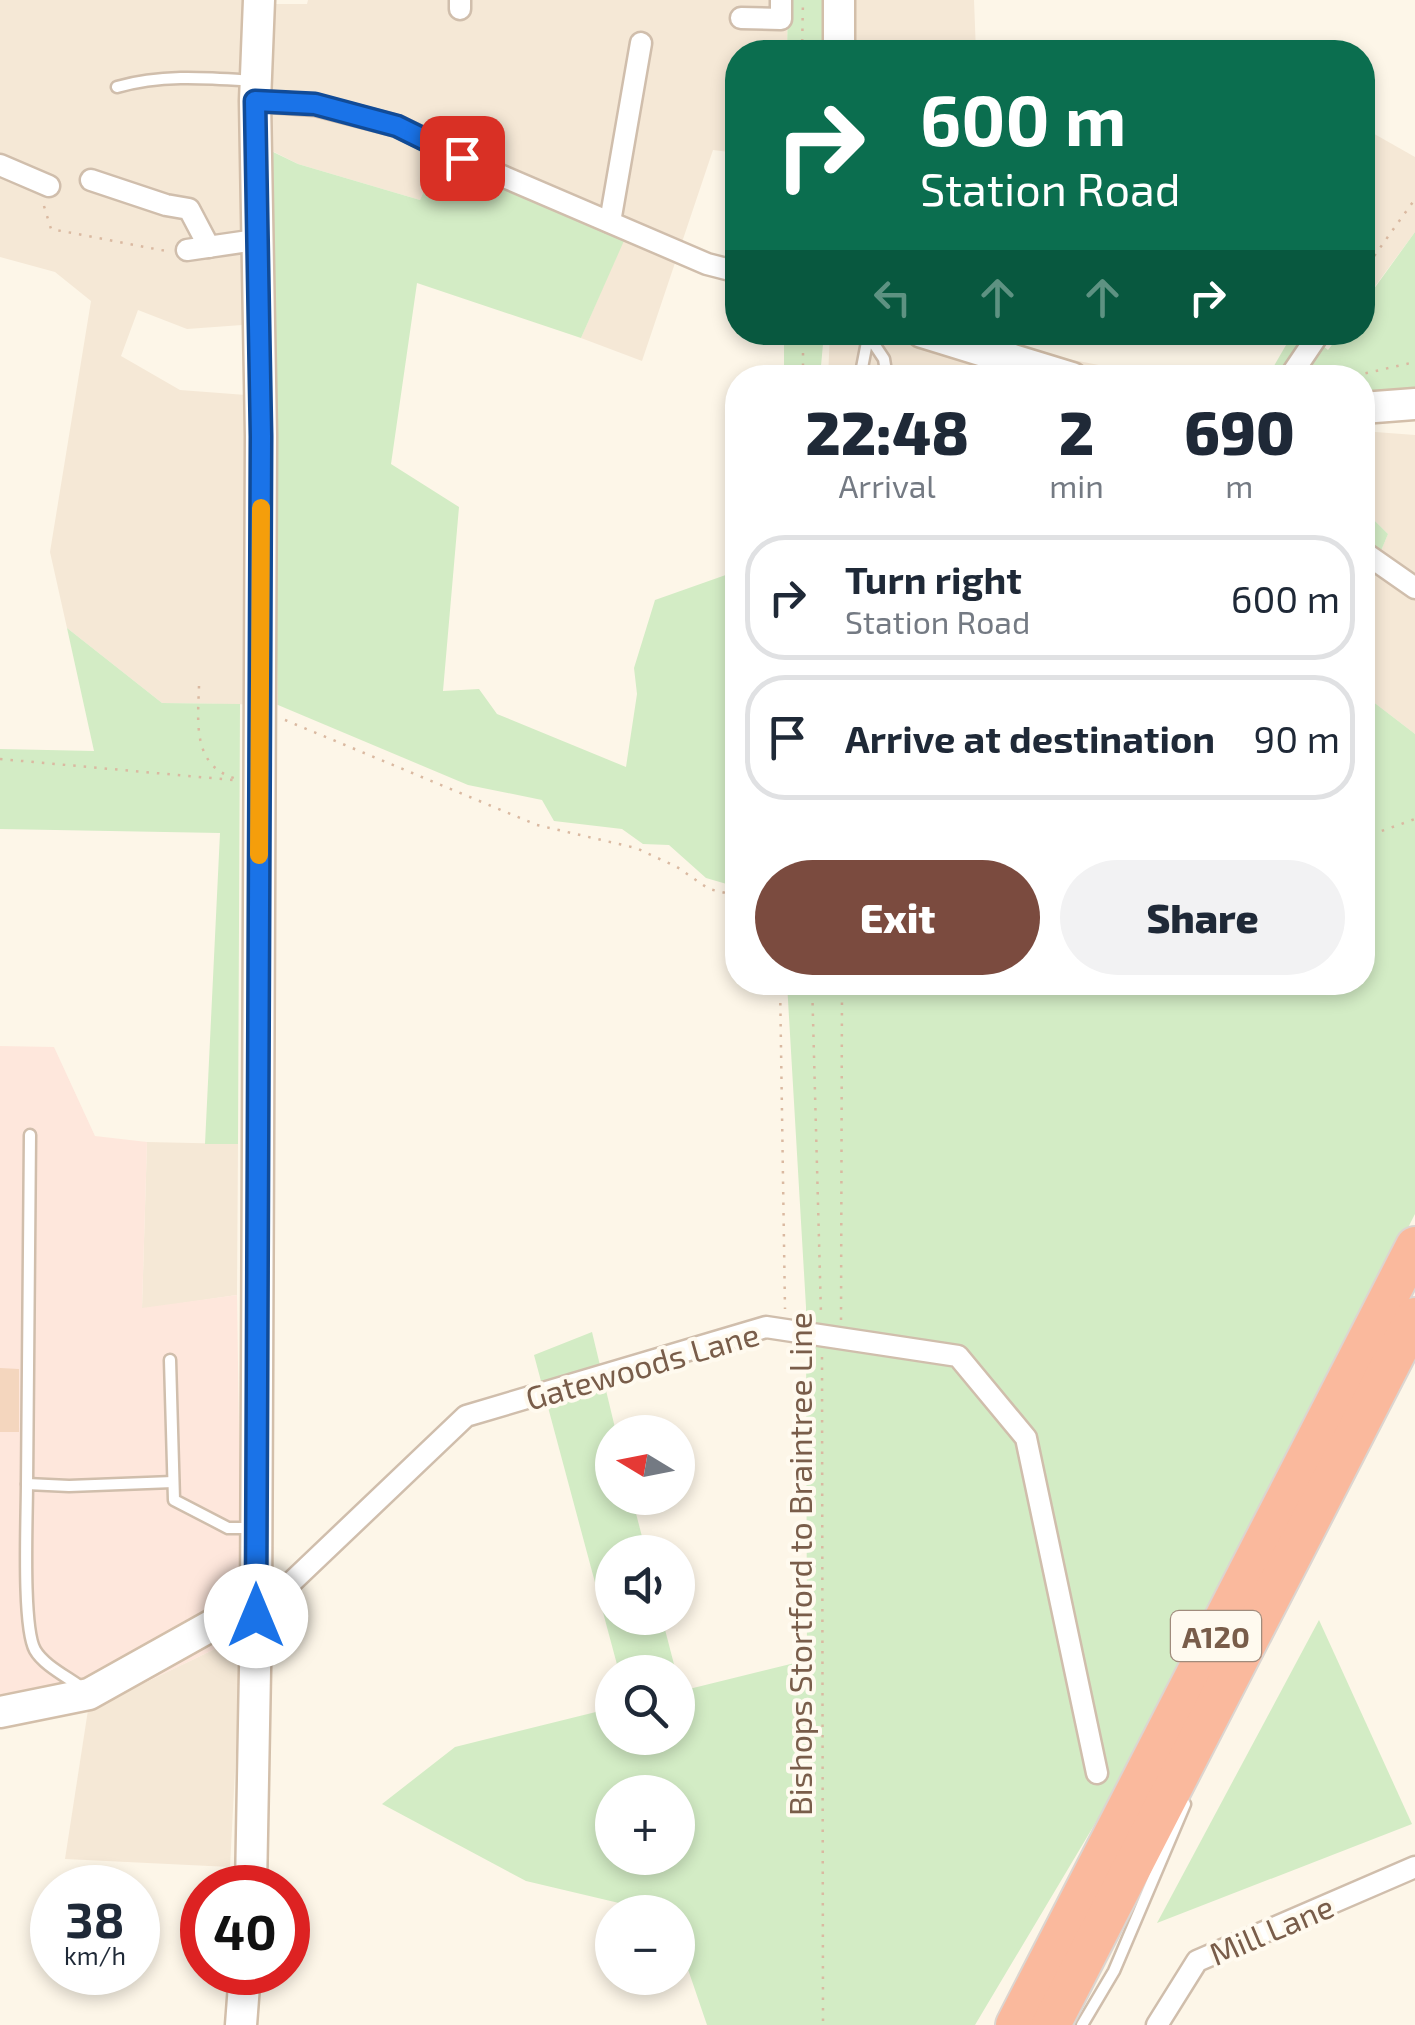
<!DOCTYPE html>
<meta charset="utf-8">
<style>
body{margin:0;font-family:"Exo 2",sans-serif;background:#f2f2f3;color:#1f2937;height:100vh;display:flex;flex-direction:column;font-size:38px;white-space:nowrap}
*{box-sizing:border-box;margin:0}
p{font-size:32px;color:#747a83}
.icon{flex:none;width:55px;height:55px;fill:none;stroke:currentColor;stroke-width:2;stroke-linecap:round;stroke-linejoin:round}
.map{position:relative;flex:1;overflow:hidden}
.panel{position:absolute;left:725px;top:365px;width:650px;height:630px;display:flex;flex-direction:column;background:#fff;border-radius:40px;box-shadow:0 5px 15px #0003}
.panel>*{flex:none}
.guide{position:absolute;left:725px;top:40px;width:650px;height:305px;border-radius:40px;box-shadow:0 5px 15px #0003;background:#0b6e4f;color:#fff;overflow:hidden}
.needle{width:65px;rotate:280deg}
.fabs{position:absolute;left:595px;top:1415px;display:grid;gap:20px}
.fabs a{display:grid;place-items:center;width:100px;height:100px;border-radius:50%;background:#fff;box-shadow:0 5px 15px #0003;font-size:50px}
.speed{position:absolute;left:30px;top:1865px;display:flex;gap:20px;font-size:50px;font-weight:700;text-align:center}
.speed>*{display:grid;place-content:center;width:130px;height:130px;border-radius:50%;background:#fff;box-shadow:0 5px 15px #0003;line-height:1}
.speed small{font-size:25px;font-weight:400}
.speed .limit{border:15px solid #d22;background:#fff;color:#111}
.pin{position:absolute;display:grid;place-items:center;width:85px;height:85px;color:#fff;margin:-42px;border-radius:20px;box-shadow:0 5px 15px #0006}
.me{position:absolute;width:110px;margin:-55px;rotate:0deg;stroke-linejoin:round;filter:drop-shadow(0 0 8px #0008)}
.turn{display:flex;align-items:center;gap:35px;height:210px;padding:0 30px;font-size:45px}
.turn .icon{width:130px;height:130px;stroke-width:2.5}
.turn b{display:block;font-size:70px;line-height:85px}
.lanes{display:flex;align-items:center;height:95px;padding:0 30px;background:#0003;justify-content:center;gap:50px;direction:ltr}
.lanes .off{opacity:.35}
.eta{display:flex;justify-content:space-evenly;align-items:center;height:170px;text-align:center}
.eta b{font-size:60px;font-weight:800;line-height:70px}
.button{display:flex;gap:20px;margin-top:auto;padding:20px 30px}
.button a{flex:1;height:115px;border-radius:60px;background:#7b4b3f;color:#fff;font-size:40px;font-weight:800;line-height:115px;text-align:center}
.button a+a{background:#f2f2f3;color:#1f2937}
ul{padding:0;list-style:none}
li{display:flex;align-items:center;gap:30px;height:125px;margin:0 20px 15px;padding:0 10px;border:5px solid #e0e1e3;border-radius:40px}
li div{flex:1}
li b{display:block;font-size:38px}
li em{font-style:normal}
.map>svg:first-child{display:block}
.residential{fill:#f5e8d6}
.commercial{fill:#fee7dc}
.green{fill:#d3ecc5;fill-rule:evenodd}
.building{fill:#f4d6be}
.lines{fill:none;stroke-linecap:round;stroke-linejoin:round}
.lane-casing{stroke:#d0beac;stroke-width:15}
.street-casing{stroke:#d0beac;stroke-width:25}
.secondary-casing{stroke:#d3bfaa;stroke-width:35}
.highway-casing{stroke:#dcd5d0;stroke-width:42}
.path{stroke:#dab9a1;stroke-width:2.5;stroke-dasharray:2.5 8;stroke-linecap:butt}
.lane{stroke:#fff;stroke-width:10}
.street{stroke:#fff;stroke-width:20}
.secondary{stroke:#fff;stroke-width:30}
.highway{stroke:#fab99d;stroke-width:38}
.route-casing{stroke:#114b97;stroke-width:25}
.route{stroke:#1a73e8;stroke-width:18}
.slow{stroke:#f59e0b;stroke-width:18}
.labels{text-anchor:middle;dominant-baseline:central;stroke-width:8;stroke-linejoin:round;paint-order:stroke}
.shield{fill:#fffaef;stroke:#a18c7c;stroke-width:2.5}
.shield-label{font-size:30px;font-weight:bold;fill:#795d4a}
.street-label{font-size:32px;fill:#795d4a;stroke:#fffaef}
</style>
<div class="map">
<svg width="1415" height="2025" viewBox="0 0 1415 2025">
<rect width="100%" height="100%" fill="#fdf6e8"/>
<g class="residential">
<polygon points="0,0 270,0 271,4 307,4 308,0 788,0 787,52 738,52 737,153 713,150 642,361 581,338 626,234 439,155 420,200 298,164 268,149 271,323 187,329 138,310 121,356 180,390 272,397 278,705 162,703 67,628 50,552 91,301 55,272 0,257"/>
<polygon points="834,0 974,0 976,52 834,52"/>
<polygon points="1362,127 1415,157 1415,232 1362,304"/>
<polygon points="830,332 1016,333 1017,349 1160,377 828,378"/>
<polygon points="1362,431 1415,435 1415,734 1363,694 1363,594 1388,534 1363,509"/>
<polygon points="147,1142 238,1144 237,1295 142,1309"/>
<polygon points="242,1636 230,1867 65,1859 88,1710"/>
</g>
<polygon class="commercial" points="0,1046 54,1047 95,1136 147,1142 142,1308 237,1295 242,1636 88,1710 0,1727"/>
<g class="green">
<polygon points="788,0 827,0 827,52 787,52"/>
<polygon points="267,149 298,164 420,200 440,154 627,234 581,338 417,283 391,464 459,507 443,691 479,689 497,714 626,767 637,694 634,668 655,600 737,571 737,887 706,878 669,845 643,844 622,829 554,821 542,800 468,785 278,705"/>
<polygon points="1415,232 1415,391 1363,391 1362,378 1267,378 1293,333 1307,333 1328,350 1341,333 1362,332 1363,304"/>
<polygon points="784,333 824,333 820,377 784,377"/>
<polygon points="1363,509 1388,534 1363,594"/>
<polygon points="67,628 162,703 240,704 238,1144 205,1144 220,833 0,829 0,749 94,751"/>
<path d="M 1363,694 L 1415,734 L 1415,1214 L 1161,1713 L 975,2025 L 707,2025 L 678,1940 L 678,1912 L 657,1912 L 526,1881 L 382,1804 L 455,1747 L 612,1708 L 612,1738 L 678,1738 L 678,1680 L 681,1691 L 807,1660 L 806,1307 L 787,983 L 1362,982 ZM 612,1792 L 678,1792 L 678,1858 L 612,1858 Z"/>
<polygon points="592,1332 616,1432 612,1432 612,1498 632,1498 646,1552 612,1552 612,1618 662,1618 676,1672 619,1672 534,1355"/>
<polygon points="1319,1620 1412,1824 1157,1923"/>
</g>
<polygon class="building" points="0,1368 19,1369 19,1432 0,1432"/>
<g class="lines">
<g class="lane-casing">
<g id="lane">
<path d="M 117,87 C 163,74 207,78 255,81"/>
<polyline points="866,332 884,359 887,378"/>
<polyline points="860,378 868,337"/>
<polyline points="170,1360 174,1500 228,1528 255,1528"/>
<polyline points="27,1484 30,1135"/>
<path d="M 85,1690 C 70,1678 44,1666 35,1650 C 22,1627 27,1516 27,1484 L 69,1486 L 173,1482"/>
<polyline points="1082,2025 1114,1971 1185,1804"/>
</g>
</g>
<g class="street-casing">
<g id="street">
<polyline points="460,0 460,9"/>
<polyline points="741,18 781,19 781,0"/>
<polyline points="255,101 315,105 397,126 495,173 707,264 738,272"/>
<polyline points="0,165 49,186"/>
<polyline points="91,180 166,205 189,209 209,247"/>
<polyline points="610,222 641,43"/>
<polyline points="187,250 256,240"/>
<polyline points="1289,378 1320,332"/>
<polyline points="1362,551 1415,588"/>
<polyline points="256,1616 466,1416 766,1327 958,1356 1026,1438 1097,1773"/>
<polyline points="1157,2025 1197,1961 1415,1867"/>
</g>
</g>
<g class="secondary-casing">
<g id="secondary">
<polyline points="839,0 839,52"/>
<polyline points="922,332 1072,378"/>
<polyline points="1362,408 1415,404"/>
<polyline points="0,1712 89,1694 216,1623 256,1616"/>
<polyline points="251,1888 256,1616 261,436 255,101 259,0"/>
<polyline points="241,2025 245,1972"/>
</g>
</g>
<g class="highway-casing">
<g id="highway">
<polyline points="1015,2025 1415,1246"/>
<polyline points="1051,2025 1415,1317"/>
</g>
</g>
<g class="path">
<polyline points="802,52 803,0"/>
<polyline points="731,202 738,200"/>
<polyline points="44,206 51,229 166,251"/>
<polyline points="1362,273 1415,199"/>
<polyline points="803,332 803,378"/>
<polyline points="1345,378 1415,362"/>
<path d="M 199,686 C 198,721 192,765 234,778"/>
<polyline points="285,720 537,825 636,848 677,867 709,889 738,896"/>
<polyline points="0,759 233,780"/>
<polyline points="1362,838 1415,819"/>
<polyline points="780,982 785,1309"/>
<polyline points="812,982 821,1314"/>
<polyline points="841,1320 842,990 869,982"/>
<polyline points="822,1357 823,2025"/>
</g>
<use href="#lane" class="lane"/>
<use href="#street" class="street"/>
<use href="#secondary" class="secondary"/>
<use href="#highway" class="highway"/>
</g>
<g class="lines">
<g class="route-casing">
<polyline id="route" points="256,1616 261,436 255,101 315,104 397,126 462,158"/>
</g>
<use href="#route" class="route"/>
<polyline class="slow" points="259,855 261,508"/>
</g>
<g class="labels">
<rect class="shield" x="1171" y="1611" width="90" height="50" rx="8"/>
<g class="shield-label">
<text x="1216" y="1636">A120</text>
</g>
<g class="street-label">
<text transform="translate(642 1365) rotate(-16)">Gatewoods Lane</text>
<text transform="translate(799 1564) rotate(-90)">Bishops Stortford to Braintree Line</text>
<text transform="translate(1271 1929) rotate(-23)">Mill Lane</text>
</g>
</g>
</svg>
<div class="fabs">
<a><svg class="needle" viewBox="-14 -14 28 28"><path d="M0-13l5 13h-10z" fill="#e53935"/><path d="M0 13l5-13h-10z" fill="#747a83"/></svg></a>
<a><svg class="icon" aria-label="sound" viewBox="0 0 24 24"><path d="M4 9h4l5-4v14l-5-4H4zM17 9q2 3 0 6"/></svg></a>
<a><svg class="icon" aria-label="search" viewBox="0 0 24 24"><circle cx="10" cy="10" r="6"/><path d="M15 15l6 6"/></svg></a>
<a>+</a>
<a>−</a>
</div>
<div class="speed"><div>38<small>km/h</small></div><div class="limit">40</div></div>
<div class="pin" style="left:462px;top:158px;background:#d93025"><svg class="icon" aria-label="arrive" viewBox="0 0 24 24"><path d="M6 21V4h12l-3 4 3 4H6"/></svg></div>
<svg class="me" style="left:256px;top:1616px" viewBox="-20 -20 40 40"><circle r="19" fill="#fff"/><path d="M0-13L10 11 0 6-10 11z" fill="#1a73e8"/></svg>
<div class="guide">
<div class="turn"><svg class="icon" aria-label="right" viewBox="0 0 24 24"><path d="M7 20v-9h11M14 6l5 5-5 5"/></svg><div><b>600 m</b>Station Road</div></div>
<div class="lanes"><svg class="icon off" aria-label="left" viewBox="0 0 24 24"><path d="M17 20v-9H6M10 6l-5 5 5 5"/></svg><svg class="icon off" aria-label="ahead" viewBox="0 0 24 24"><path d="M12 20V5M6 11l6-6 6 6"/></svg><svg class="icon off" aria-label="ahead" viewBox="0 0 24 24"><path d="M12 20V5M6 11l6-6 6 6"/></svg><svg class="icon" aria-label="right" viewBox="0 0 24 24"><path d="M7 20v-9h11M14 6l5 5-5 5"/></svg></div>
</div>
<section class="panel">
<div class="eta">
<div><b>22:48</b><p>Arrival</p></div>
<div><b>2</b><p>min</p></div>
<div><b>690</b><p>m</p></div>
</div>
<ul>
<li><svg class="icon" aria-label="right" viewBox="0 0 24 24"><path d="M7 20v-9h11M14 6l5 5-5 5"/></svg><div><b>Turn right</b><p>Station Road</p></div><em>600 m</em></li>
<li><svg class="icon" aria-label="arrive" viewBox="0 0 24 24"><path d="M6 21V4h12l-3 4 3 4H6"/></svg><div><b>Arrive at destination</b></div><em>90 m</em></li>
</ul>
<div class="button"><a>Exit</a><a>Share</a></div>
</section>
</div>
